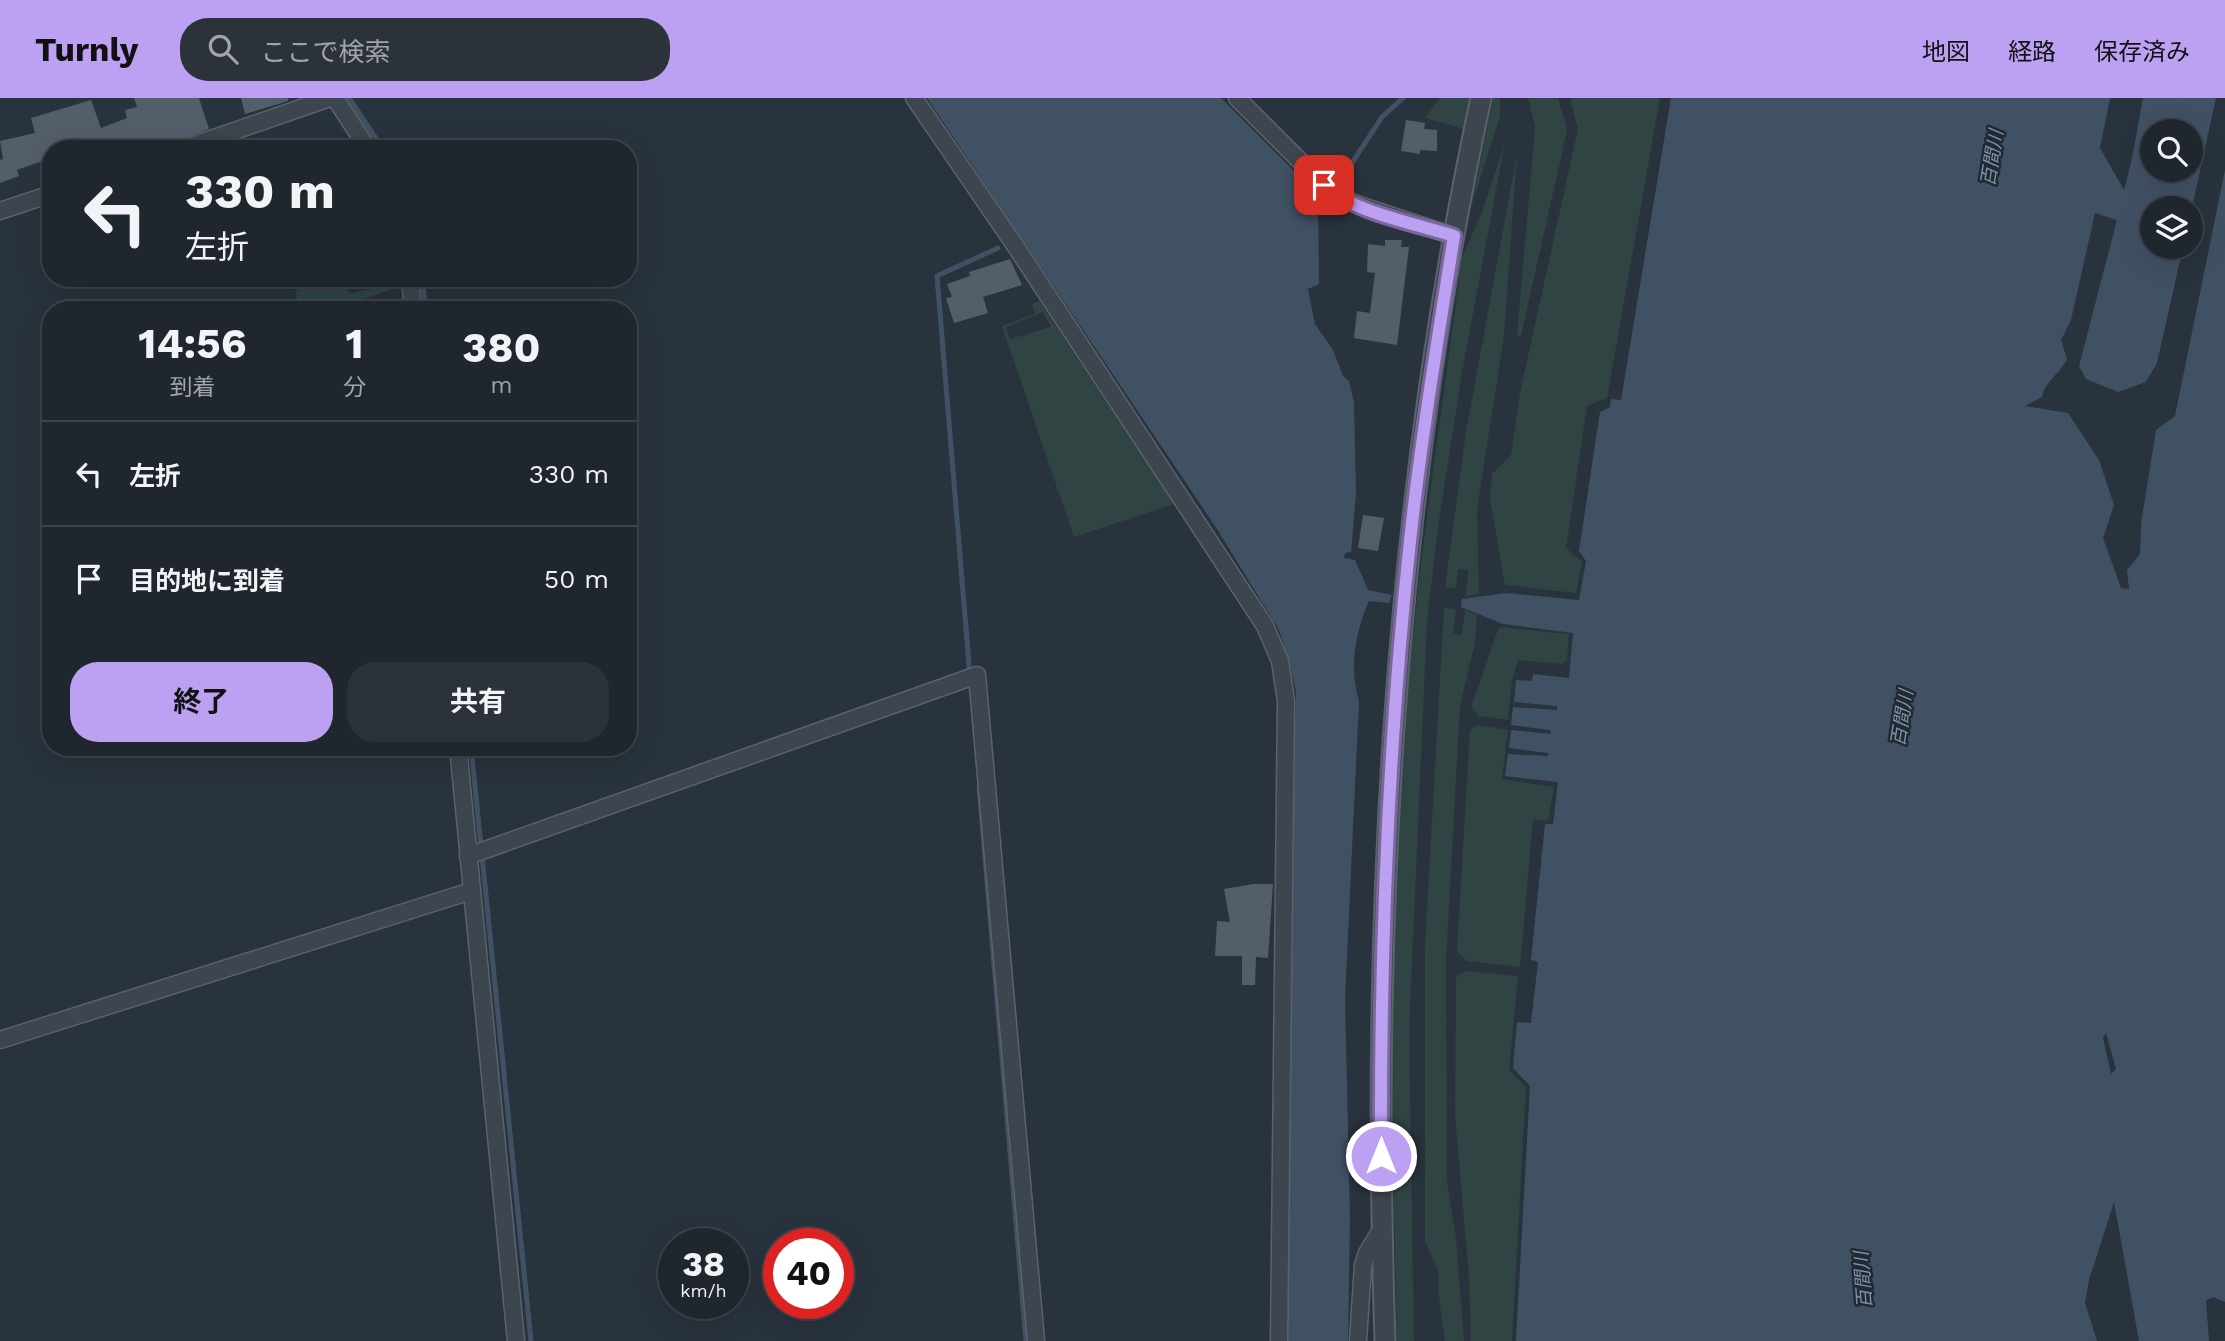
<!DOCTYPE html>
<html lang="ja">
<meta charset="utf-8">
<style>
body{margin:0;font-family:"Work Sans","Noto Sans JP",sans-serif;background:#2c323a;color:#f1f3f6;height:100vh;display:flex;flex-direction:column;font-size:26px;white-space:nowrap}
*{box-sizing:border-box;margin:0}
p{font-size:23px;color:#a1a5aa}
.icon{flex:none;width:38px;height:38px;fill:none;stroke:currentColor;stroke-width:2;stroke-linecap:round;stroke-linejoin:round}
.map{position:relative;flex:1;overflow:hidden}
.panel{position:absolute;left:42px;top:203px;width:595px;height:455px;display:flex;flex-direction:column;background:#1f262e;border-radius:28px;box-shadow:0 7px 28px #0002,0 0 0 2px #3c434a}
.panel>*{flex:none}
.banner{position:absolute;left:42px;top:42px;width:595px;height:147px;border-radius:28px;box-shadow:0 7px 28px #0002,0 0 0 2px #3c434a;background:#1f262e;color:#f1f3f6;overflow:hidden}
.controls{position:absolute;left:2140px;top:21px;display:grid;gap:14px}
.controls a{display:grid;place-items:center;width:63px;height:63px;border-radius:50%;background:#1f262e;box-shadow:0 7px 28px #0002,0 0 0 2px #3c434a;font-size:35px}
.speed{position:absolute;left:658px;top:1130px;display:flex;gap:14px;font-size:35px;font-weight:700;text-align:center}
.speed>*{display:grid;place-content:center;width:91px;height:91px;border-radius:50%;background:#1f262e;box-shadow:0 7px 28px #0002,0 0 0 2px #3c434a;line-height:1}
.speed small{font-size:18px;font-weight:400}
.speed .limit{border:10px solid #d22;background:#fff;color:#111}
.pin{position:absolute;display:grid;place-items:center;width:60px;height:60px;color:#fff;margin:-30px;border-radius:14px;box-shadow:0 4px 10px #0006}
.me{position:absolute;width:77px;margin:-38px;rotate:0deg;stroke-linejoin:round;filter:drop-shadow(0 0 5px #0008)}
.turn{display:flex;align-items:center;gap:24px;height:147px;padding:0 28px;font-size:32px}
.turn .icon{width:91px;height:91px;stroke-width:2.5}
.turn b{display:block;font-size:49px;line-height:60px}
.eta{display:flex;justify-content:space-evenly;align-items:center;height:119px;text-align:center}
.eta b{font-size:42px;font-weight:700;line-height:49px}
.cta{display:flex;gap:14px;margin-top:auto;padding:14px 28px}
.cta a{flex:1;height:80px;border-radius:28px;background:#bca0f2;color:#111;font-size:28px;font-weight:700;line-height:80px;text-align:center}
.cta a+a{background:#2c323a;color:#f1f3f6}
ul{padding:0;list-style:none}
li{display:flex;align-items:center;gap:21px;height:105px;padding:0 28px;border-top:2px solid #3c434a}
li div{flex:1}
li b{display:block;font-size:26px}
li em{font-style:normal}
header{display:flex;align-items:center;gap:42px;box-sizing:border-box;height:98px;padding:0 35px;background:#bca0f2;color:#111}
header strong{font-size:33px}
nav{display:flex;gap:38px;margin-inline-start:auto;font-size:24px}
.search{width:490px;height:63px;background:#2c323a;display:flex;align-items:center;gap:18px;box-sizing:border-box;padding:0 24px;border-radius:28px;color:#a1a5aa;font-size:26px}
.map>svg:first-child{display:block}
.green{fill:#314444;fill-rule:evenodd}
.water{fill:#415164;fill-rule:evenodd}
.lines{fill:none;stroke-linecap:round;stroke-linejoin:round}
.stream{stroke:#415164;stroke-width:5}
.building{fill:#545e6b}
.minor-casing{stroke:#5a636b;stroke-width:19}
.tertiary-casing{stroke:#5a636b;stroke-width:23}
.minor{stroke:#3d454e;stroke-width:16}
.tertiary{stroke:#3d454e;stroke-width:19}
.route-casing{stroke:#7a689d;stroke-width:18}
.route{stroke:#bca0f2;stroke-width:12}
.labels{text-anchor:middle;dominant-baseline:central;stroke-width:5;stroke-linejoin:round;paint-order:stroke}
.water-label{font-size:19px;font-style:italic;fill:#7e92a8;stroke:#212a33}
</style>
<header>
<strong>Turnly</strong>
<div class="search"><svg class="icon" aria-label="search" viewBox="0 0 24 24"><circle cx="10" cy="10" r="6"/><path d="M15 15l6 6"/></svg>ここで検索</div>
<nav><a>地図</a><a>経路</a><a>保存済み</a></nav>
</header>
<div class="map">
<svg width="2225" height="1243" viewBox="0 0 2225 1243">
<rect width="100%" height="100%" fill="#29333d"/>
<g class="green">
<polygon points="1440,0 1471,0 1465,31 1425,20"/>
<polygon points="1493,0 1500,0 1500,18 1470,113"/>
<polygon points="1528,0 1558,0 1567,32 1521,238 1517,238 1535,29"/>
<polygon points="1570,0 1660,0 1607,300 1587,308 1566,450 1582,464 1576,495 1505,487 1490,401 1492,376 1511,357 1520,295 1578,31"/>
<path d="M 1505,44 L 1462,274 L 1438,429 L 1427,523 L 1409,932 L 1414,1243 L 1397,1243 C 1392,1059 1391,876 1400,692 C 1410,513 1439,337 1462,160 L 1482,114 Z"/>
<polygon points="1517,56 1504,238 1477,411 1479,496 1466,498 1468,472 1458,471 1456,490 1445,489 1466,334"/>
<polygon points="328,180 340,180 350,196 388,187 392,191 333,212 297,212 299,208 295,193"/>
<path d="M 1039,203 L 1174,406 L 1074,439 L 1002,228 L 1035,216 L 1032,206 ZM 1043,214 L 1051,229 L 1010,241 L 1006,229 Z"/>
<polygon points="1444,510 1456,511 1453,536 1462,537 1465,512 1477,517 1475,545 1460,607 1446,863 1447,1085 1456,1140 1464,1243 1445,1243 1438,1192 1439,1175 1425,1143 1425,847"/>
<polygon points="1499,529 1569,536 1567,562 1562,566 1518,562 1512,582 1508,622 1479,618 1471,609"/>
<polygon points="1477,627 1508,632 1502,681 1554,689 1548,723 1533,721 1520,869 1466,863 1457,853 1470,632"/>
<polygon points="1466,873 1518,878 1509,972 1526,989 1512,1243 1471,1243 1469,1178 1455,1017 1456,879"/>
</g>
<g class="water">
<path d="M 927,0 L 1221,0 L 1314,93 L 1319,93 L 1326,102 L 1318,108 L 1319,186 L 1308,191 L 1315,226 L 1333,252 L 1343,278 L 1349,283 L 1354,305 L 1356,397 L 1351,454 L 1345,455 L 1344,460 L 1355,462 L 1368,492 L 1392,497 L 1389,505 L 1369,503 C 1355,534 1349,570 1359,603 L 1345,900 L 1350,1119 L 1348,1243 L 1285,1243 L 1287,886 L 1296,594 L 1290,566 L 1279,532 L 1217,431 Z"/>
<path d="M 1671,0 L 2110,0 L 2100,50 L 2124,92 C 2133,62 2137,31 2143,0 L 2216,0 L 2191,114 L 2191,110 L 2152,110 L 2152,149 L 2183,149 L 2157,265 L 2146,284 L 2118,294 L 2086,281 L 2079,268 L 2117,122 L 2095,115 L 2071,222 L 2061,242 L 2067,261 C 2060,276 2045,283 2042,299 L 2025,308 L 2068,315 L 2099,362 L 2114,407 L 2103,440 L 2121,490 L 2129,491 L 2127,472 L 2140,456 L 2141,426 L 2156,332 L 2175,318 L 2225,72 L 2225,1204 L 2214,1199 L 2206,1202 L 2209,1243 L 2139,1243 L 2114,1104 L 2089,1182 L 2085,1205 L 2097,1243 L 1516,1243 L 1530,988 L 1513,970 L 1517,924 L 1531,925 L 1538,864 L 1531,862 L 1545,726 L 1553,726 L 1558,684 L 1505,678 L 1508,656 L 1548,658 L 1548,655 L 1509,650 L 1511,632 L 1551,636 L 1550,632 L 1511,627 L 1513,609 L 1557,612 L 1557,608 L 1514,604 L 1516,582 L 1532,583 L 1533,576 L 1569,580 L 1573,535 L 1503,526 L 1461,509 L 1462,501 L 1506,495 L 1579,502 L 1586,463 L 1579,453 L 1600,314 L 1610,309 L 1611,301 L 1621,302 ZM 2152,33 L 2191,33 L 2191,72 L 2152,72 ZM 2106,935 L 2116,971 L 2111,976 L 2103,940 Z"/>
</g>
<g class="lines">
<g class="stream">
<polyline points="349,0 383,51"/>
<polyline points="1339,85 1382,19 1403,0"/>
<polyline points="422,180 426,212"/>
<polyline points="970,579 937,178 998,150"/>
<polyline points="471,649 531,1243"/>
<polyline points="979,689 1026,1243"/>
</g>
</g>
<g class="building">
<polygon points="134,0 199,0 209,31 170,46 168,41 141,51 138,51 135,42 109,51 51,51 51,60 17,72 19,78 0,85 0,62 3,61 0,43 35,35 31,20 91,2 101,30 127,20 125,12 137,9"/>
<polygon points="241,0 288,0 288,3 245,16"/>
<polygon points="1406,22 1425,25 1424,31 1437,32 1437,53 1420,52 1420,56 1401,53"/>
<polygon points="1385,142 1402,142 1401,149 1409,149 1397,247 1354,240 1357,213 1370,215 1375,175 1367,174 1368,146 1385,148"/>
<polygon points="1010,161 1022,187 983,199 988,215 954,225 946,200 952,199 947,186 970,178 969,174"/>
<polygon points="1363,417 1384,420 1378,453 1358,450"/>
<polygon points="1254,786 1273,786 1268,860 1256,859 1255,887 1242,887 1242,858 1215,858 1217,823 1230,824 1224,791"/>
</g>
<g class="lines">
<g class="minor-casing">
<g id="minor">
<polyline points="335,0 368,51"/>
<polyline points="914,0 1016,149 1265,528 1280,563 1286,603 1279,1243"/>
<polyline points="1237,0 1332,95 1359,107 1454,138"/>
<polyline points="182,51 330,0"/>
<polyline points="0,113 51,96"/>
<polyline points="410,180 413,212"/>
<polyline points="458,649 516,1243"/>
<polyline points="468,758 977,577 1036,1243"/>
<polyline points="0,942 471,793"/>
<polyline points="1358,1243 1363,1167 1367,1155 1381,1132"/>
</g>
</g>
<g class="tertiary-casing">
<path id="tertiary" d="M 1385,1243 C 1371,827 1393,408 1481,0"/>
</g>
<use href="#minor" class="minor"/>
<use href="#tertiary" class="tertiary"/>
</g>
<g class="lines">
<g class="route-casing">
<path id="route" d="M 1324,87 C 1351,114 1417,126 1454,138 C 1438,240 1421,341 1410,443 C 1388,647 1380,853 1381,1058"/>
</g>
<use href="#route" class="route"/>
</g>
<g class="labels">
<g class="water-label">
<text transform="translate(1992 60) rotate(-81)">百間川</text>
<text transform="translate(1902 620) rotate(-81)">百間川</text>
<text transform="translate(1863 1182) rotate(-94)">百間川</text>
</g>
</g>
</svg>
<div class="controls">
<a><svg class="icon" aria-label="search" viewBox="0 0 24 24"><circle cx="10" cy="10" r="6"/><path d="M15 15l6 6"/></svg></a>
<a><svg class="icon" aria-label="layers" viewBox="0 0 24 24"><path d="M12 4l9 5-9 5-9-5zM3 14l9 5 9-5"/></svg></a>
</div>
<div class="speed"><div>38<small>km/h</small></div><div class="limit">40</div></div>
<div class="pin" style="left:1324px;top:87px;background:#d93025"><svg class="icon" aria-label="arrive" viewBox="0 0 24 24"><path d="M6 21V4h12l-3 4 3 4H6"/></svg></div>
<svg class="me" style="left:1381px;top:1058px" viewBox="-20 -20 40 40"><circle r="17" fill="#bca0f2" stroke="#fff" stroke-width="3"/><path d="M0-11L8 9 0 5-8 9z" fill="#fff"/></svg>
<div class="banner">
<div class="turn"><svg class="icon" aria-label="left" viewBox="0 0 24 24"><path d="M17 20v-9H6M10 6l-5 5 5 5"/></svg><div><b>330 m</b>左折</div></div>
</div>
<section class="panel">
<div class="eta">
<div><b>14:56</b><p>到着</p></div>
<div><b>1</b><p>分</p></div>
<div><b>380</b><p>m</p></div>
</div>
<ul>
<li><svg class="icon" aria-label="left" viewBox="0 0 24 24"><path d="M17 20v-9H6M10 6l-5 5 5 5"/></svg><div><b>左折</b></div><em>330 m</em></li>
<li><svg class="icon" aria-label="arrive" viewBox="0 0 24 24"><path d="M6 21V4h12l-3 4 3 4H6"/></svg><div><b>目的地に到着</b></div><em>50 m</em></li>
</ul>
<div class="cta"><a>終了</a><a>共有</a></div>
</section>
</div>
